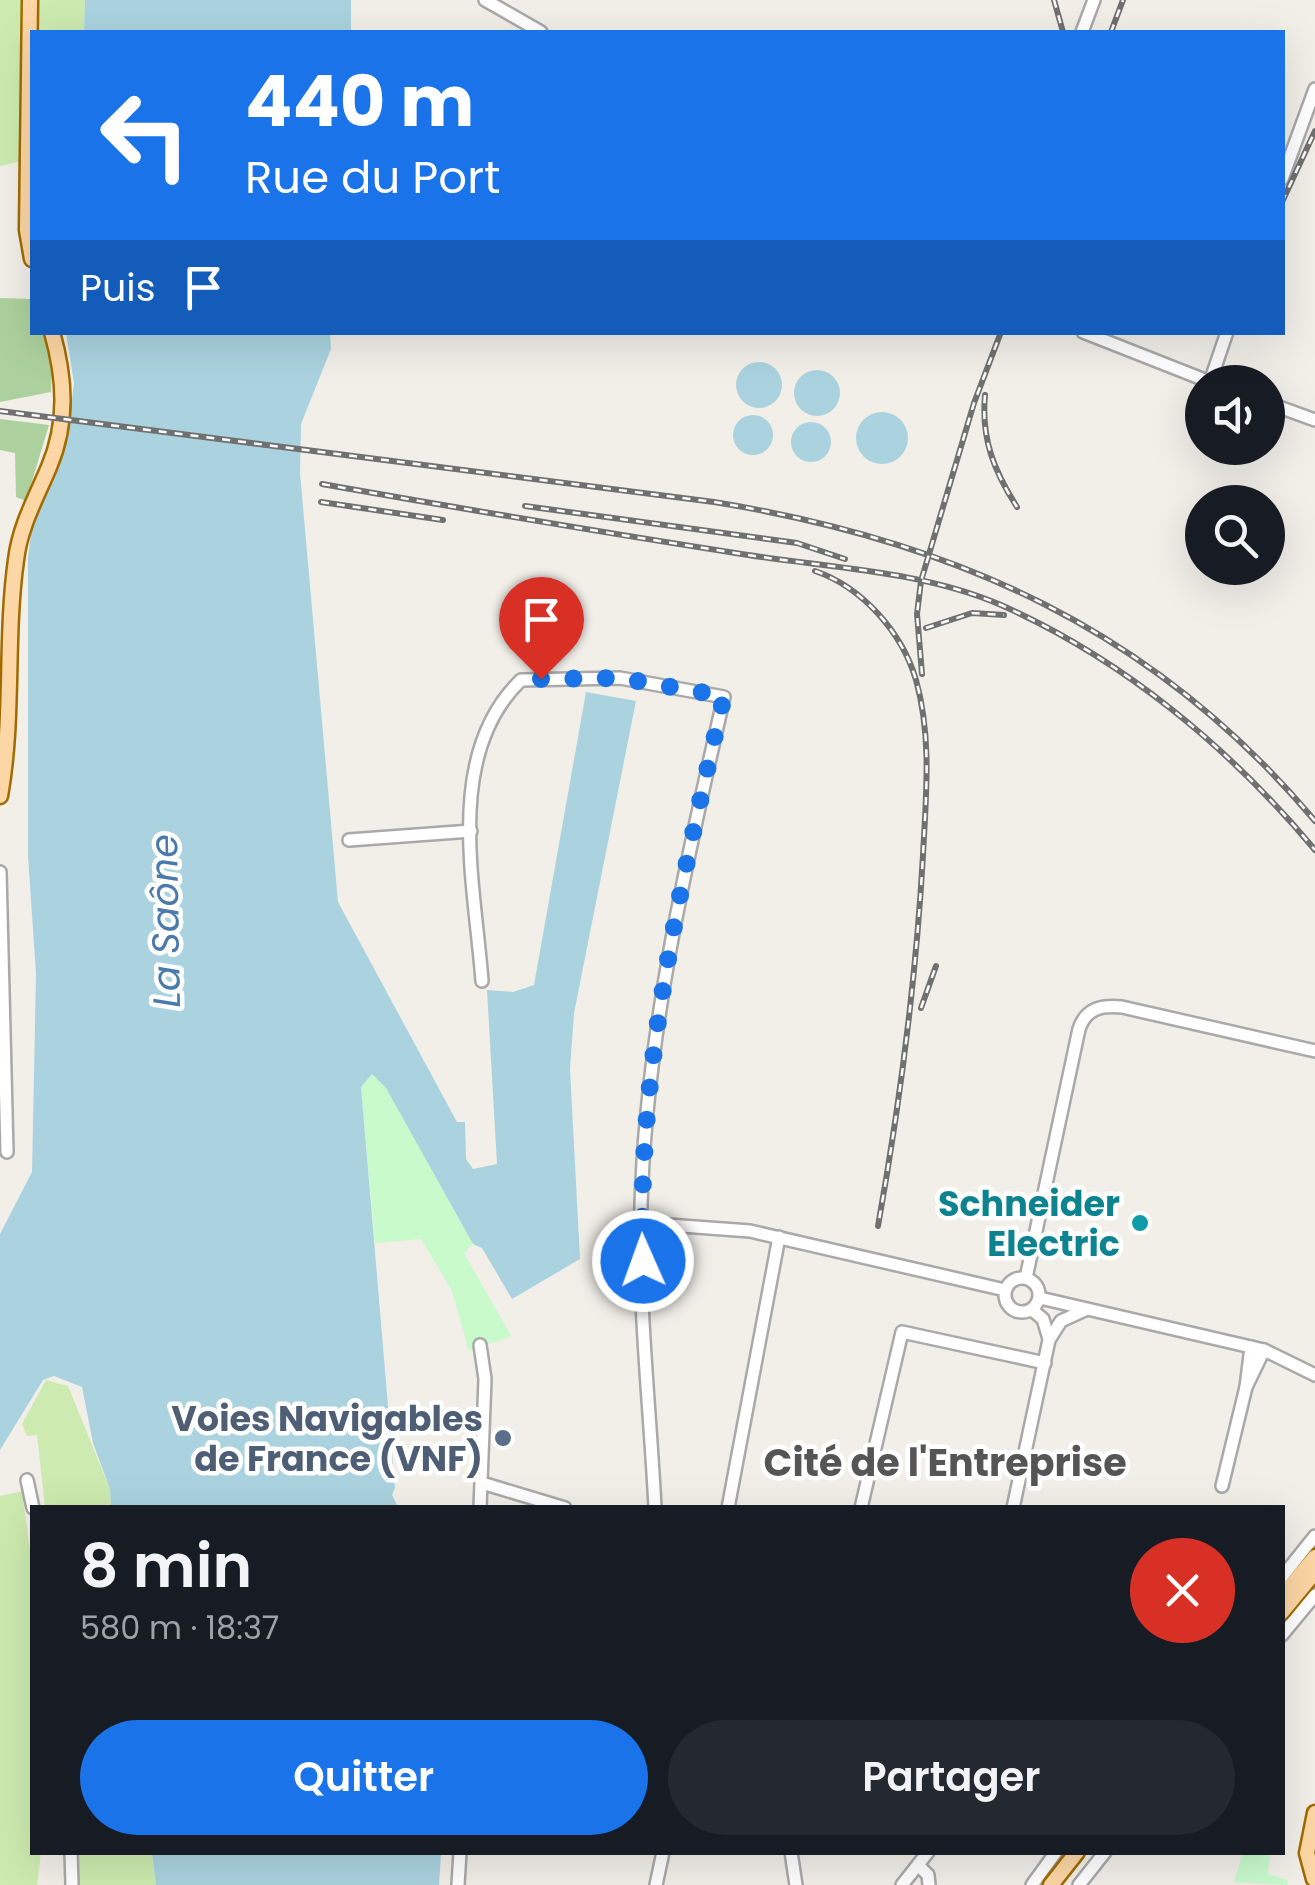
<!DOCTYPE html>
<html lang="fr">
<meta charset="utf-8">
<style>
body{margin:0;font-family:Poppins,sans-serif;background:#242831;color:#f1f3f6;height:100vh;display:flex;flex-direction:column;font-size:38px;white-space:nowrap}
*{box-sizing:border-box;margin:0}
p{font-size:32px;color:#9ea1a6}
.icon{flex:none;width:55px;height:55px;fill:none;stroke:currentColor;stroke-width:2;stroke-linecap:round;stroke-linejoin:round}
.map{position:relative;flex:1;overflow:hidden}
.drawer{position:absolute;left:30px;top:1505px;width:1255px;height:350px;display:flex;flex-direction:column;background:#171b24;border-radius:0px;box-shadow:0 10px 40px #0002}
.drawer>*{flex:none}
.top-card{position:absolute;left:30px;top:30px;width:1255px;height:305px;border-radius:0px;box-shadow:0 10px 40px #0002;background:#1a73e8;color:#fff;overflow:hidden}
.buttons{position:absolute;left:1185px;top:365px;display:grid;gap:20px}
.buttons a{display:grid;place-items:center;width:100px;height:100px;border-radius:50%;background:#171b24;box-shadow:0 10px 40px #0002;font-size:50px}
.pin{position:absolute;display:grid;place-items:center;width:85px;height:85px;color:#fff;margin:-102px -42px;border-radius:50% 50% 50% 0;rotate:-45deg;box-shadow:0 0 10px #0007}
.pin .icon{rotate:45deg}
.me{position:absolute;width:110px;margin:-55px;rotate:358deg;stroke-linejoin:round;filter:drop-shadow(0 0 8px #0008)}
.turn{display:flex;align-items:center;gap:35px;height:210px;padding:0 50px;font-size:45px}
.turn .icon{width:130px;height:130px;stroke-width:2.5}
.turn b{display:block;font-size:70px;line-height:85px}
.then{display:flex;align-items:center;height:95px;padding:0 50px;background:#0003;gap:20px;font-size:38px}
.round{display:grid;place-items:center;flex:none;width:105px;height:105px;border-radius:52px;background:#242831}
.head{display:flex;align-items:center;justify-content:space-between;height:170px;padding:0 50px}
h1{font-size:60px;font-weight:600;line-height:75px}
.action{display:flex;gap:20px;margin-top:auto;padding:20px 50px}
.action a{flex:1;height:115px;border-radius:60px;background:#1a73e8;color:#fff;font-size:40px;font-weight:600;line-height:115px;text-align:center}
.action a+a{background:#242831;color:#f1f3f6}
.map>svg:first-child{display:block}
.grass{fill:#cdebb0}
.forest{fill:#add19e}
.park{fill:#c8facc}
.water{fill:#aad3df}
.lines{fill:none;stroke-linecap:round;stroke-linejoin:round}
.minor-casing{stroke:#a9a9a9;stroke-width:16}
.major-casing{stroke:#a06b00;stroke-width:19}
.minor{stroke:#fff;stroke-width:11}
.major{stroke:#fcd6a4;stroke-width:14}
.rail-casing{stroke:#707070;stroke-width:6}
.rail{stroke:#fff;stroke-width:2.5;stroke-dasharray:8;stroke-linecap:butt}
.route{stroke:#1a73e8;stroke-width:18;stroke-dasharray:0 32.4}
.culture-dot{fill:#0f9aa8;stroke:#fff;stroke-width:4}
.service-dot{fill:#5c6f8a;stroke:#fff;stroke-width:4}
.labels{text-anchor:middle;dominant-baseline:central;stroke-width:9;stroke-linejoin:round;paint-order:stroke}
.culture-label{font-size:35px;font-weight:bold;fill:#0d838f;stroke:#fff;text-anchor:end}
.service-label{font-size:35px;font-weight:bold;fill:#4e5e75;stroke:#fff;text-anchor:end}
.water-label{font-size:38px;font-style:italic;fill:#4a7aab;stroke:#fff}
.neighbourhood-label{font-size:38px;font-weight:bold;fill:#555;stroke:#fff}
</style>
<div class="map">
<svg width="1315" height="1885" viewBox="0 0 1315 1885">
<rect width="100%" height="100%" fill="#f2efe9"/>
<g class="grass">
<polygon points="0,0 23,0 22,161 0,166"/>
<polygon points="38,0 85,0 84,32 38,32"/>
<polygon points="46,1380 68,1386 110,1489 111,1507 45,1507 37,1435 27,1436 22,1424"/>
<polygon points="22,1491 32,1567 32,1852 41,1853 37,1885 0,1885 0,1496"/>
<polygon points="76,1853 152,1853 156,1885 78,1885"/>
</g>
<g class="forest">
<polygon points="0,298 32,299 32,332 44,333 52,355 51,392 0,402"/>
<polygon points="0,419 49,425 26,501 16,497 15,453 0,450"/>
</g>
<g class="park">
<path d="M 372,1074 L 386,1088 L 473,1244 L 464,1253 L 511,1336 C 496,1344 483,1343 469,1351 L 452,1291 L 421,1239 L 375,1243 L 361,1087 Z"/>
<polygon points="1243,1852 1271,1853 1267,1874 1288,1880 1287,1885 1234,1882"/>
</g>
<g class="water">
<polygon points="85,0 351,0 351,32 84,32"/>
<polygon points="66,333 330,333 331,349 301,424 300,473 338,902 457,1122 465,1122 466,1159 473,1169 497,1164 487,990 513,992 534,985 586,692 636,701 574,1013 570,1069 580,1259 512,1299 482,1248 473,1244 386,1088 372,1074 361,1087 395,1488 392,1495 398,1507 111,1507 110,1489 93,1443 82,1387 54,1376 43,1380 0,1450 0,1234 32,1172 36,974 28,856 28,557 33,519 67,439 74,383"/>
<circle cx="759" cy="385" r="23"/>
<circle cx="817" cy="393" r="23"/>
<circle cx="882" cy="438" r="26"/>
<circle cx="753" cy="435" r="20"/>
<circle cx="811" cy="442" r="20"/>
<polygon points="152,1853 441,1853 439,1885 156,1885"/>
</g>
<g class="lines">
<g class="minor-casing">
<g id="minor">
<polyline points="485,0 541,32"/>
<polyline points="1082,32 1094,0"/>
<polyline points="1282,179 1315,89"/>
<polyline points="1083,332 1210,382 1227,332"/>
<polyline points="1268,403 1315,420"/>
<polyline points="349,840 471,831"/>
<polyline points="0,872 7,1152"/>
<path d="M 482,981 C 475,885 443,755 521,680 L 620,678 L 724,697 C 686,863 646,1034 641,1205 C 638,1305 650,1407 655,1508"/>
<polyline points="641,1223 750,1231 1005,1290"/>
<circle cx="1022" cy="1295" r="17"/>
<path d="M 1026,1278 L 1079,1029 C 1086,1008 1102,1005 1122,1007 L 1315,1051"/>
<polyline points="1040,1298 1264,1350 1315,1375"/>
<polyline points="1032,1310 1043,1319 1049,1339"/>
<polyline points="480,1345 485,1379 480,1508"/>
<polyline points="1251,1347 1246,1387 1264,1350"/>
<polyline points="27,1480 33,1508"/>
<polyline points="482,1483 565,1508"/>
<polyline points="1222,1486 1246,1387"/>
<polyline points="728,1508 779,1237"/>
<polyline points="861,1508 902,1332 1045,1363"/>
<polyline points="1013,1508 1049,1340 1061,1321 1085,1310"/>
<polyline points="1282,1577 1315,1536"/>
<polyline points="1282,1635 1315,1595"/>
<polyline points="71,1852 72,1885"/>
<polyline points="791,1852 796,1885"/>
<polyline points="918,1865 928,1875 929,1885"/>
<polyline points="458,1885 460,1852"/>
<polyline points="656,1885 663,1852"/>
<polyline points="902,1885 928,1852"/>
<polyline points="1032,1885 1056,1852"/>
<polyline points="1079,1885 1105,1852"/>
</g>
</g>
<g class="major-casing">
<g id="major">
<polyline points="30,0 27,230 32,259"/>
<path d="M 0,796 C 14,718 5,638 16,560 C 20,526 36,498 49,467 C 68,422 65,378 52,332"/>
<polyline points="1282,1596 1315,1557"/>
<polyline points="1282,1612 1315,1572"/>
<polyline points="1314,1879 1307,1853 1315,1813"/>
<polyline points="1051,1885 1077,1852"/>
</g>
</g>
<use href="#minor" class="minor"/>
<use href="#major" class="major"/>
<g class="rail-casing">
<g id="rail">
<polyline points="1054,0 1063,32"/>
<polyline points="1111,32 1123,0"/>
<polyline points="1282,202 1315,131"/>
<path d="M 985,395 C 981,439 994,471 1017,507"/>
<path d="M 0,411 L 714,502 C 955,541 1155,630 1315,821"/>
<path d="M 322,484 C 464,509 606,533 748,555 C 832,568 922,571 1001,605 C 1123,659 1230,748 1315,850"/>
<polyline points="321,502 443,520"/>
<polyline points="525,506 797,543 845,559"/>
<path d="M 815,571 C 862,587 902,632 916,680 C 932,737 926,796 923,855 C 916,980 900,1103 878,1226"/>
<polyline points="926,628 972,613 1004,615"/>
<polyline points="922,674 917,614 921,581 974,403 1001,332"/>
<polyline points="921,1008 936,966"/>
</g>
</g>
<use href="#rail" class="rail"/>
</g>
<g class="lines">
<path class="route" d="M 541,679 L 620,678 L 724,696 C 682,880 636,1071 643,1261"/>
</g>
<circle class="culture-dot" cx="1140" cy="1223" r="10"/>
<circle class="service-dot" cx="503" cy="1438" r="10"/>
<g class="labels">
<g class="culture-label">
<text x="1120" y="1203">Schneider<tspan x="1120" dy="40">Electric</tspan></text>
</g>
<g class="service-label">
<text x="483" y="1418">Voies Navigables<tspan x="483" dy="40">de France (VNF)</tspan></text>
</g>
<g class="water-label">
<text transform="translate(165 921) rotate(-91)">La Saône</text>
</g>
<g class="neighbourhood-label">
<text x="945" y="1462">Cité de l'Entreprise</text>
</g>
</g>
</svg>
<div class="buttons">
<a><svg class="icon" aria-label="sound" viewBox="0 0 24 24"><path d="M4 9h4l5-4v14l-5-4H4zM17 9q2 3 0 6"/></svg></a>
<a><svg class="icon" aria-label="search" viewBox="0 0 24 24"><circle cx="10" cy="10" r="6"/><path d="M15 15l6 6"/></svg></a>
</div>
<div class="pin" style="left:541px;top:679px;background:#d93025"><svg class="icon" aria-label="arrive" viewBox="0 0 24 24"><path d="M6 21V4h12l-3 4 3 4H6"/></svg></div>
<svg class="me" style="left:643px;top:1261px" viewBox="-20 -20 40 40"><circle r="17" fill="#1a73e8" stroke="#fff" stroke-width="3"/><path d="M0-11L8 9 0 5-8 9z" fill="#fff"/></svg>
<div class="top-card">
<div class="turn"><svg class="icon" aria-label="left" viewBox="0 0 24 24"><path d="M17 20v-9H6M10 6l-5 5 5 5"/></svg><div><b>440 m</b>Rue du Port</div></div>
<div class="then">Puis<svg class="icon" aria-label="arrive" viewBox="0 0 24 24"><path d="M6 21V4h12l-3 4 3 4H6"/></svg></div>
</div>
<section class="drawer">
<div class="head"><div><h1>8 min</h1><p>580 m · 18:37</p></div><a class="round" style="background:#d93025;color:#fff"><svg class="icon" aria-label="close" viewBox="0 0 24 24"><path d="M6 6l12 12M18 6L6 18"/></svg></a></div>
<div class="action"><a>Quitter</a><a>Partager</a></div>
</section>
</div>
